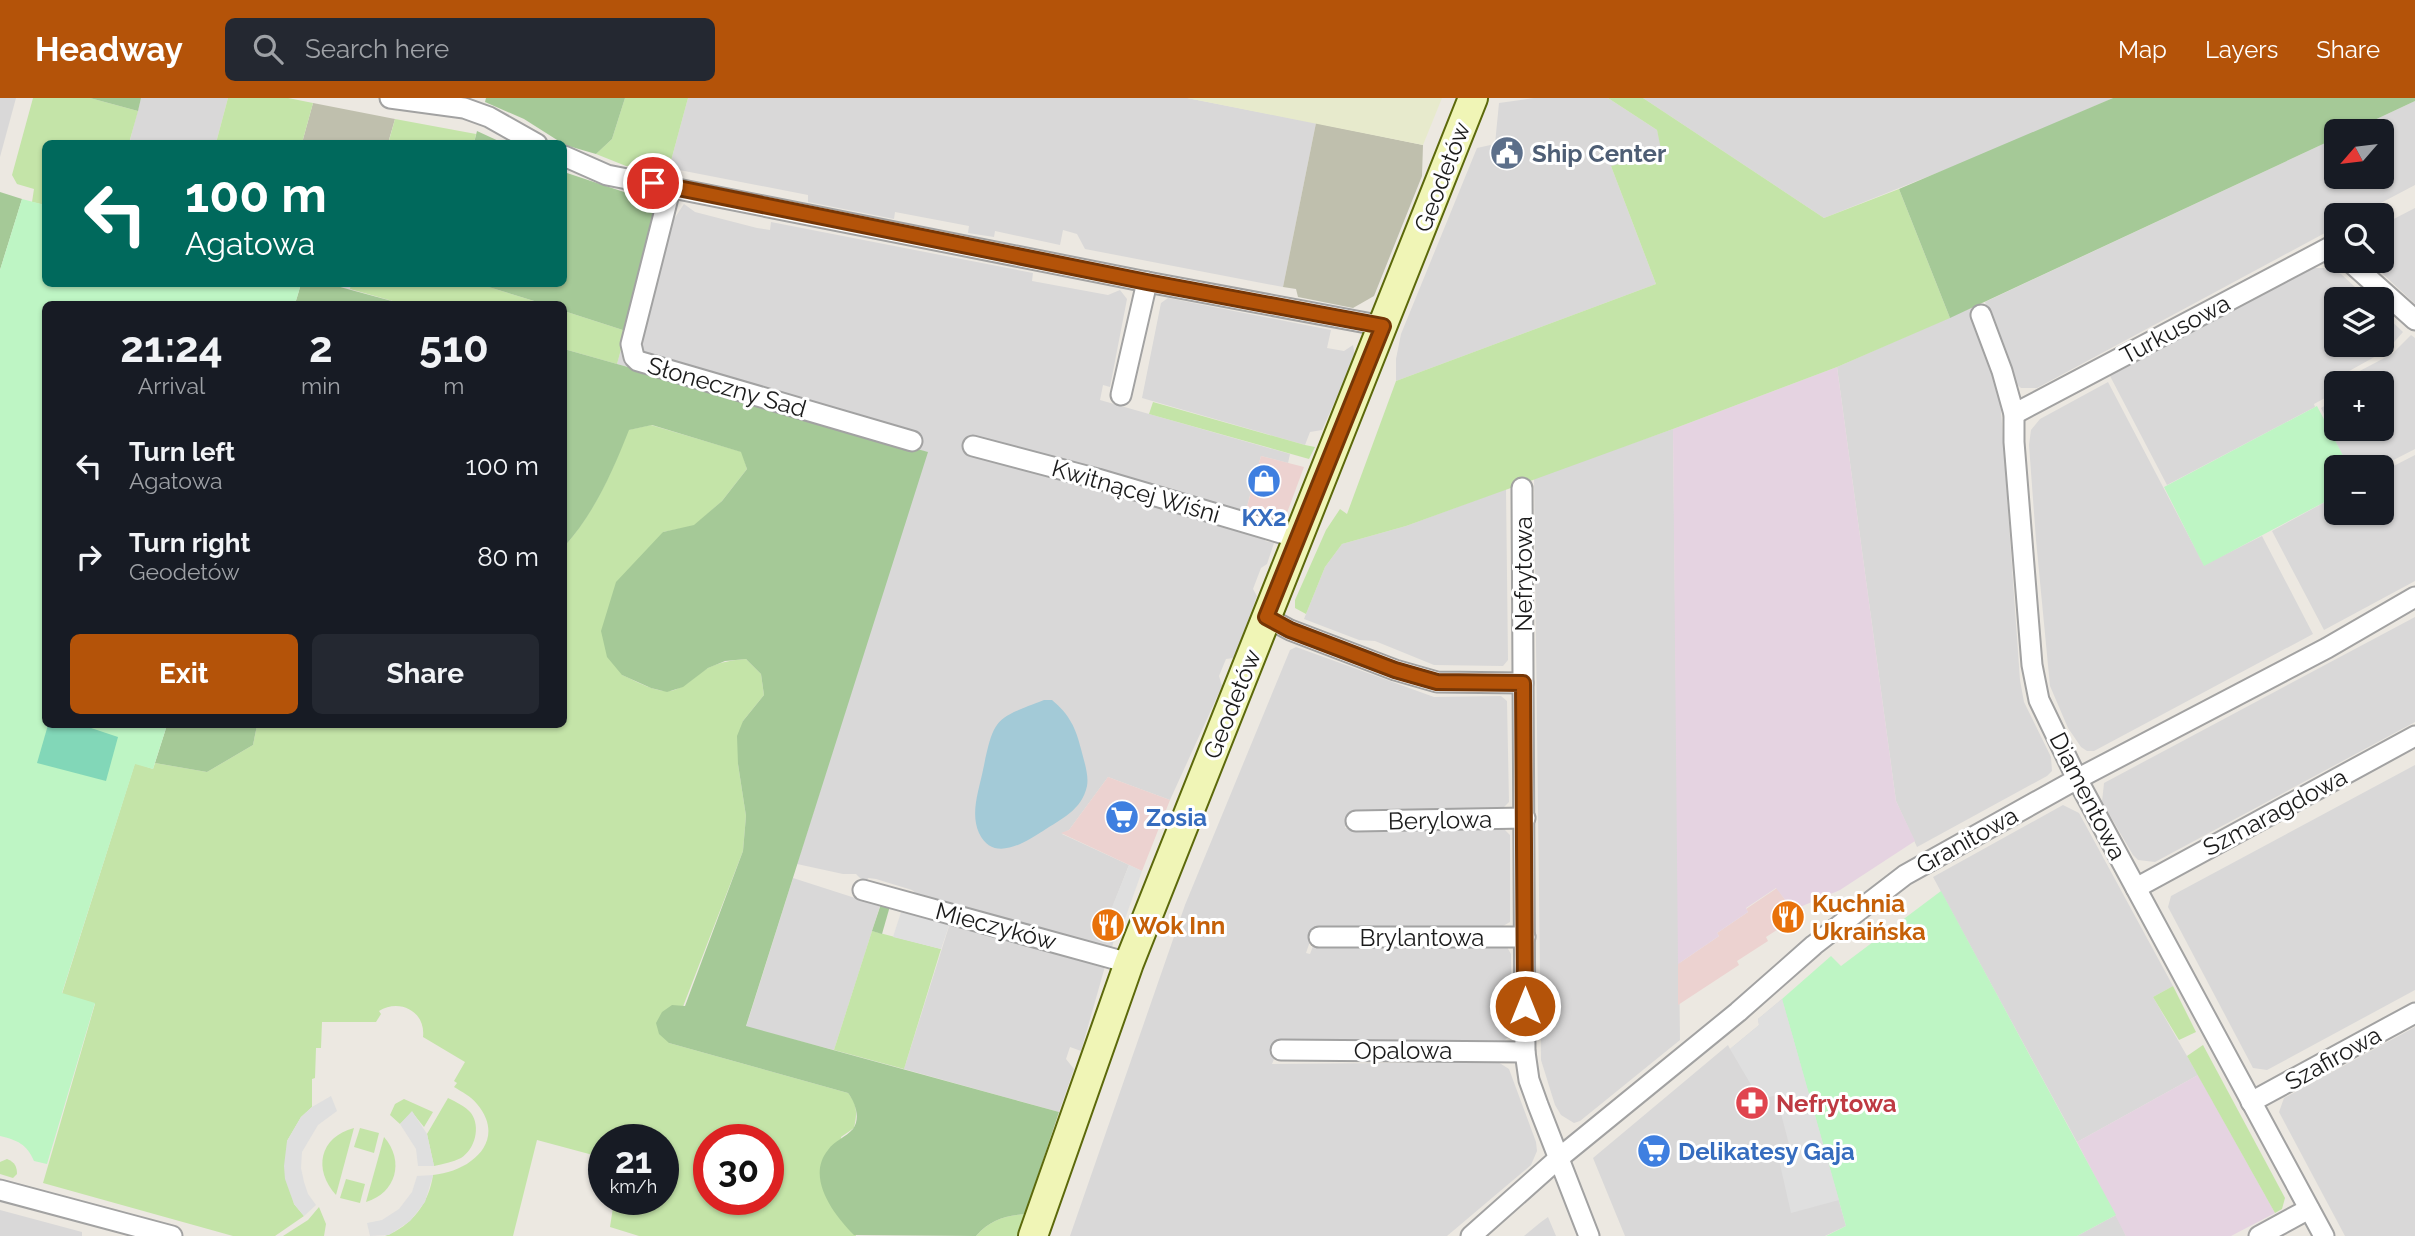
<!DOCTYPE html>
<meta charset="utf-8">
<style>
body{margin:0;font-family:Raleway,sans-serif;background:#242831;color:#f1f3f6;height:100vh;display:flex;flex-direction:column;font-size:26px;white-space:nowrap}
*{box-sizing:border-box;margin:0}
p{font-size:23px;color:#9ea1a6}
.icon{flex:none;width:38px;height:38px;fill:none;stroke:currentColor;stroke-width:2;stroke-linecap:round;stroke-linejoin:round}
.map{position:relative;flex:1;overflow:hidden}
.sheet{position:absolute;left:42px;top:203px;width:525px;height:427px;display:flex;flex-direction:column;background:#171b24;border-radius:10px;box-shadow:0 2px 5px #0004}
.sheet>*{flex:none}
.top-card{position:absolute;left:42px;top:42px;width:525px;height:147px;border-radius:10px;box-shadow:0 2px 5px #0004;background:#00695c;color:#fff;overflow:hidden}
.needle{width:46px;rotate:242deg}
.buttons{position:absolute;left:2324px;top:21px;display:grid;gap:14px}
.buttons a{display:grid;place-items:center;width:70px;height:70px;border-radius:10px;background:#171b24;box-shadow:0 2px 5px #0004;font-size:35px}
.speed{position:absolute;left:588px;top:1026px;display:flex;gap:14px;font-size:35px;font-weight:700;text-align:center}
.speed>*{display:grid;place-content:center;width:91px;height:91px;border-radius:50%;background:#171b24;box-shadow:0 2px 5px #0004;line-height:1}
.speed small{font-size:18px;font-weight:400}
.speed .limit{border:10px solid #d22;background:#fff;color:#111}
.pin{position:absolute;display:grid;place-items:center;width:60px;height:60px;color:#fff;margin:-30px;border:4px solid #fff;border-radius:50%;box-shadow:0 2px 7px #0007}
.me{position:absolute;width:77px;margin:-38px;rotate:0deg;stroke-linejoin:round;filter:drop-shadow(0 0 5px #0008)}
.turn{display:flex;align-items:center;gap:24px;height:147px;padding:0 28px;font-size:32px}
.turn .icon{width:91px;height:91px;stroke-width:2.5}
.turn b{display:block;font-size:49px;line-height:60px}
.eta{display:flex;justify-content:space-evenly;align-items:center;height:119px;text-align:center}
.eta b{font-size:42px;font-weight:700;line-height:49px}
.primary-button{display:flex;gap:14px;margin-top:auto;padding:14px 28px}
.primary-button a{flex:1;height:80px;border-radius:10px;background:#b45309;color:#fff;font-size:28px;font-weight:700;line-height:80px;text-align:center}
.primary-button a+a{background:#242831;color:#f1f3f6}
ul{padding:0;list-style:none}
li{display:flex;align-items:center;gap:21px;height:91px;padding:0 28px}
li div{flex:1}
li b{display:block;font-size:26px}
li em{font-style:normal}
header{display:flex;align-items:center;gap:42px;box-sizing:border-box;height:98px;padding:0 35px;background:#b45309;color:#fff}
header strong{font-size:33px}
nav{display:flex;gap:38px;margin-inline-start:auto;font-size:24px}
.search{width:490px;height:63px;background:#242831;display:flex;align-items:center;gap:18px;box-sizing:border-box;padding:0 24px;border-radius:10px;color:#9ea1a6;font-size:26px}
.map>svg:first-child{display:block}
.residential{fill:#d9d8d8}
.commercial{fill:#ecd2d0}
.industrial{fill:#e5d3e1}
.construction{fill:#bfbfad}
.farmland{fill:#e7eacc}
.grass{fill:#c4e4a8;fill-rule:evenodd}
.forest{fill:#a5c997}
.park{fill:#bef5c4}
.pitch{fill:#82d7b8}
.parking{fill:#dfdfdf}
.water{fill:#a3cad7}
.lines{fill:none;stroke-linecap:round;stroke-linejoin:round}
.street-casing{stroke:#a2a2a2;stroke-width:23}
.secondary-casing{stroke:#5c690b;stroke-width:32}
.street{stroke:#fff;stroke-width:19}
.secondary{stroke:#f0f5b6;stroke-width:28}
.route-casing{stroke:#753606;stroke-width:18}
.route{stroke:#b45309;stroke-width:12}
.labels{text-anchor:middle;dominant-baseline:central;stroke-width:6;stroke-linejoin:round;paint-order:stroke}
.service-label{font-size:24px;font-weight:bold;fill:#4e5e75;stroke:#fff;text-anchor:start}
.street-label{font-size:24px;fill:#1b1b1b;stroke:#fff}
.shop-label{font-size:24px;font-weight:bold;fill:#366cbe;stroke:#fff;text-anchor:start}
.food-label{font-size:24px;font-weight:bold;fill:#c56008;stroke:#fff;text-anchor:start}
.health-label{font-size:24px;font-weight:bold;fill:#be3a42;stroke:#fff;text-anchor:start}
</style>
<header>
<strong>Headway</strong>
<div class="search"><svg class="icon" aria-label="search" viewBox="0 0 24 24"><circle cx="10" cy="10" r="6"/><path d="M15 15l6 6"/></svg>Search here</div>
<nav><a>Map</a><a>Layers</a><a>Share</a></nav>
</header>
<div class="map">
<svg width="2415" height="1138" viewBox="0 0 2415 1138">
<rect width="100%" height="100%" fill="#ece8e1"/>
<g class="residential">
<polygon points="0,0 16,0 0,59"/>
<polygon points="141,0 228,0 216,45 129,46"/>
<polygon points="688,0 1187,0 1316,25 1283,189 1085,151 1077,136 1063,132 1060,147 995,133 994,139 968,135 969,128 895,114 894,121 808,104 808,97 669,70"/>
<polygon points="1534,0 1608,0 1657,32 1663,56 1611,68 1656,186 1396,283 1396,261 1401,236 1477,50 1495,46 1499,5"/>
<polygon points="1643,0 2113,0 1997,51 1824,120"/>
<polygon points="2415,3 2415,87 2358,117 2336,117 2336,129 2037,290 2021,290 2014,284 1985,204 2336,40 2336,79 2382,79 2382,33 2351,33"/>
<polygon points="684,106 695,114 757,130 770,132 771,124 1033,175 1032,183 1108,197 1120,192 1127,201 1110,289 1103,287 1100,302 1290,356 1288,365 1261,358 1246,412 1274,420 1265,443 1274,445 1267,466 1261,470 1253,491 1257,498 1234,560 1226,561 1219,578 1222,588 1170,702 1108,679 1069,732 1062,736 1129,767 1109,818 1119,823 1111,853 925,803 912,792 876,781 868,780 866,786 856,776 843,776 797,766 927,354 617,266 657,117 674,121"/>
<polygon points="2415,110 2415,206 2369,163 2382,163 2382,127"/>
<polygon points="2310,170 2326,170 2341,176 2368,201 2336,201 2336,247 2382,247 2382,214 2403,234 2387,252 2342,277 2343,285 2336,285 2336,294 2314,306 2315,309 2167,387 2110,278"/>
<polygon points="1168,200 1331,232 1327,250 1344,253 1353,247 1355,258 1322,332 1310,334 1305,347 1142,300 1161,205"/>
<polygon points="1971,210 1984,242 1997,287 2001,312 2020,582 2024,604 2051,659 2052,673 2047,678 1917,749 1896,703 1837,269"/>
<polygon points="2411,237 2415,240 2415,351 2380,369 2349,369 2327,328 2329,326 2321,310 2336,301 2336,331 2382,331 2382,285 2350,285 2352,277 2392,256"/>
<polygon points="2108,284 2204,467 2262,438 2313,536 2094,653 2087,653 2081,649 2068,630 2050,588 2036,442 2029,347 2031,332 2040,321"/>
<polygon points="1673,331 1680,942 1580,1023 1574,1025 1561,1017 1555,1007 1541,962 1534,380"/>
<polygon points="2415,357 2415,483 2324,532 2272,433 2336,398 2336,415 2382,415 2382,374"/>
<polygon points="1506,391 1508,562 1503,568 1434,567 1375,543 1359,542 1304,521 1325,469 1342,446 1406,428"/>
<polygon points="2415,519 2415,624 2155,764 2138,762 2133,757 2102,704 2104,685"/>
<polygon points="1296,549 1434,599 1501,598 1507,603 1509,704 1504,709 1496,712 1350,713 1345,730 1497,729 1505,732 1510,737 1510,824 1503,828 1315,829 1306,855 1310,856 1313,848 1502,847 1507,849 1511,856 1511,936 1505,942 1499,945 1280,946 1272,966 1498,964 1509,971 1536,1044 1537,1053 1531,1067 1447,1138 1070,1138 1185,807 1290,552"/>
<polygon points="2415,667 2415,892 2267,972 2253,970 2168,809 2171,798"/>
<polygon points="2063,707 2079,715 2173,888 2153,899 2198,977 2077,1044 1933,779"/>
<polygon points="793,780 880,808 834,952 746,929"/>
<polygon points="951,822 1106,865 1081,953 1070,949 1066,961 1074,971 1059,1014 904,971"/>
<polygon points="1782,901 1846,1128 1825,1138 1625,1138 1593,1060 1728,947 1730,951 1759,927 1758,921"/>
<polygon points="2415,929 2415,1138 2345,1138 2279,1014 2284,1000"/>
<polygon points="0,1112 82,1134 82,1138 0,1138"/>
<polygon points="2116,1117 2126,1138 2077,1138"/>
<polygon points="1548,1119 1556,1138 1524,1138 1541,1124"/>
</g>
<g class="commercial">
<polygon points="1261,358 1304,369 1284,423 1246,412"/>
<polygon points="1108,679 1170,702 1142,773 1061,735 1069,732"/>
<polygon points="1777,790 1797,819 1766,839 1768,843 1737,863 1739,867 1678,907 1678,866 1719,838 1717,835 1748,814 1746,811"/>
</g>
<g class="industrial">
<polygon points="1837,269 1896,703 1915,743 1840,792 1793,812 1776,790 1746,810 1748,814 1717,835 1719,838 1678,866 1673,331"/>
<polygon points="2198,977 2275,1115 2231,1138 2126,1138 2077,1044"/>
</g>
<g class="construction">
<polygon points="313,5 395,21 388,45 302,45"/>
<polygon points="1316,25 1423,47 1422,78 1374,198 1353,210 1298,199 1296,191 1283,189"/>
</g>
<polygon class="farmland" points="1187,0 1442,0 1423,47"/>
<g class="grass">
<polygon points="33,0 90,0 138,13 129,45 46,46 45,107 32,104 34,91 17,86 12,77"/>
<polygon points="228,0 288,0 313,5 302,45 216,45"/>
<polygon points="625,0 688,0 669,70 626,68 596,56 612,41"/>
<polygon points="1608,0 1643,0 1824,120 1899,91 1950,220 1837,269 1673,331 1406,428 1342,446 1325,469 1306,516 1295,510 1295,502 1326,432 1340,411 1347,416 1396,283 1656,186 1611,68 1662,56 1657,32"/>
<polygon points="395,21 476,36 474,45 388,46"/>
<polygon points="351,186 479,186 544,206 403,206 350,191"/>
<polygon points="564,213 626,233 617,266 564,251"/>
<polygon points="1153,304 1305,347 1315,349 1309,361 1149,316"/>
<path d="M 651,327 L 742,354 L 747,371 L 722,403 L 694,428 L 663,434 L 622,577 C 636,583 649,591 664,593 C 681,595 694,578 708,570 C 720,564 732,562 746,561 L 761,576 L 764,597 L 743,623 L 738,666 L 746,718 L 743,753 L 669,945 L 848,995 C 858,1007 857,1016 854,1030 L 841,1039 L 856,1138 L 639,1138 L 610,1129 L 614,1103 L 628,1108 L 631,1101 L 663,1101 L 663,1041 L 604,1041 L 604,1060 L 537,1042 L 513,1138 L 385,1138 C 412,1128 429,1105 433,1077 C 470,1074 508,1043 477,1006 C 471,998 462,994 454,989 L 457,985 L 454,983 L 465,964 L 423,939 C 426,913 399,900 379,913 L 381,916 L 376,924 L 322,924 L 321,950 L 316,950 L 315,980 L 312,981 L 312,1009 L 301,1019 L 287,1043 L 294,1106 L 304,1118 L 275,1138 L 233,1138 L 43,1085 L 95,906 L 62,896 L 135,665 L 153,671 L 155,665 L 207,674 L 253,647 L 257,627 L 564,626 L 564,449 C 593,416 613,373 628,332 ZM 709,1041 L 768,1041 L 768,1101 L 709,1101 Z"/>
<polygon points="872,833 941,851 904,971 834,952"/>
<polygon points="2173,888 2196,934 2179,942 2153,899"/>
<polygon points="2203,947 2285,1100 2282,1111 2275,1115 2187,958"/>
<path d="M 448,1000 C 456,1004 465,1008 471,1015 C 481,1029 475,1051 461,1060 C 453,1064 443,1066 434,1068 L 427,1036 Z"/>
<polygon points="404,1001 433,1014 424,1029 412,1014 400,1026 390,1017 395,1006"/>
<path d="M 354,1030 L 336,1097 C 313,1072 319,1039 354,1030 Z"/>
<polygon points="360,1030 379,1035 374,1055 354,1049"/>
<path d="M 384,1039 C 405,1063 396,1095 366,1104 Z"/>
<path d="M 7,1061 C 15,1064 17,1069 17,1076 L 13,1080 L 0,1076 L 0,1064 Z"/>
<polygon points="346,1081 365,1086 360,1105 340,1100"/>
<polygon points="319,1109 326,1126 324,1138 283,1138 308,1122"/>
<path d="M 1025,1116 L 1017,1138 L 976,1138 C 990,1122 1004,1118 1025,1116 Z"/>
</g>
<g class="forest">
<polygon points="90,0 141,0 138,13"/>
<polygon points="486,0 625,0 612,41 596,56 565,47 524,21 485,4"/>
<polygon points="2113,0 2415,0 2415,3 2351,33 2336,33 2336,40 1950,220 1899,91"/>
<polygon points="477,33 503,45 474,45"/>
<polygon points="564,74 660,106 626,233 564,213 564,206 544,206 479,186 564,186"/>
<polygon points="0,94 22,101 0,172"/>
<polygon points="301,186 329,186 403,206 295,206"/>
<path d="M 564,251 L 928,354 L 746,928 L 1059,1014 L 1025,1116 C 1004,1118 990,1122 976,1138 L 854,1137 C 835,1118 805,1080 828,1052 C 834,1043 846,1039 853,1031 C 861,1020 855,1004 848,995 L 669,945 L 659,936 L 656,925 L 662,914 L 672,907 L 685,908 L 743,753 L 746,718 L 738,666 L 737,638 L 743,623 L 764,597 L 761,576 L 746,561 L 725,563 L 708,570 L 683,589 L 667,594 L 651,590 L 622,577 L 607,559 L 601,533 L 616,484 L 663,434 L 694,427 L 722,403 L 747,371 L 741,354 L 652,327 L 629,332 C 612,375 595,414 564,449 Z"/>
<polygon points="167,627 167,626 257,627 253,647 207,674 155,665"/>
<polygon points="881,806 890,808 882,836 872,833"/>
</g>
<g class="park">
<path d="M 22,101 L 45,107 L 46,186 L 301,186 L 295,206 L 46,206 L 46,626 L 167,627 L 153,671 L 135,666 L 62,895 L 95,905 L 47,1066 L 34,1063 C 27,1046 17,1042 0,1038 L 0,172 Z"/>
<polygon points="2317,308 2349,369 2336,369 2336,398 2204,468 2164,389"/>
<polygon points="1941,793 2116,1117 2077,1138 1826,1138 1846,1128 1782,901 1831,858 1841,868"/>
</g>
<polygon class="pitch" points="48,627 82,627 118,639 106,683 37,665"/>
<g class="parking">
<polygon points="1129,767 1142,773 1124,824 1108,819"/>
<polygon points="902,811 951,822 941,851 893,839"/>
<polygon points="1782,901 1839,1102 1791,1115 1777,1053 1790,1050 1776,997 1760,1002 1730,951 1759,927 1758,921"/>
<polygon points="331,998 337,1013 318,1027 302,1054 301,1070 304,1084 308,1096 316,1107 304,1118 294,1106 285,1081 284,1068 287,1043 301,1019 312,1009"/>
<polygon points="412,1013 427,1036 434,1068 418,1068 416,1051 400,1026"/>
<polygon points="433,1077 425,1104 410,1123 389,1137 370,1138 367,1125 382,1122 399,1111 412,1094 417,1078"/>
</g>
<path class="water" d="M 1044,602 L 1052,602 C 1069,616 1076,630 1081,651 C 1084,663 1089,677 1087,688 C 1082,712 1061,721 1043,733 C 1024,745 993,765 979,735 C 970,715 979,692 983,672 C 994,619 995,621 1044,602 Z"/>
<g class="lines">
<g class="street-casing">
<g id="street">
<polyline points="390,0 464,10 489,19 537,46"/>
<polyline points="564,58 607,77 1147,184 1383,228"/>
<polyline points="671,88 631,246 634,259 638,263 912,343"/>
<polyline points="2349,163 2415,222"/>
<polyline points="1981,217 2002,273 2014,316 2014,344 2032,567 2039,602 2077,681 2324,1138"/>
<polyline points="1121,297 1147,184"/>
<polyline points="2014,316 2332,148 2336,152"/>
<polyline points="973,348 1098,381 1298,440"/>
<polyline points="1522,390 1525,954 1529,982 1538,1007 1589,1138"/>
<polyline points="1266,519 1290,532 1395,572 1437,584 1523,585"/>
<polyline points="1356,723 1525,720"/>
<polyline points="2136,790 2415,638"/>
<polyline points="863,792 1129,865"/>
<polyline points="1319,839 1525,839"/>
<polyline points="1281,952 1525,954"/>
<polyline points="2251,1004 2415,915"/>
<polyline points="0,1092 172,1138"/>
<polyline points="1471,1138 1559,1060 1738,914 1814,847 1905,777 2077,681 2327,550 2415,499"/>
<polyline points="2259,1138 2309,1111"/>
</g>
</g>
<g class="secondary-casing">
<polyline id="secondary" points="1033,1138 1129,865 1473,0"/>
</g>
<use href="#street" class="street"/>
<use href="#secondary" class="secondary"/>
</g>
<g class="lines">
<g class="route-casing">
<polyline id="route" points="653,85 1147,184 1383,228 1266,519 1290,532 1395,572 1437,584 1523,585 1525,908"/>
</g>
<use href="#route" class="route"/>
</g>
<defs>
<g id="civic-disc" transform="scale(1.75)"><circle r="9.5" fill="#5c6f8a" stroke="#fff"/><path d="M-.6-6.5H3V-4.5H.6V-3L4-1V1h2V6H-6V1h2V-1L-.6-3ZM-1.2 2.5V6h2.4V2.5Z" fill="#fff"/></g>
<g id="shop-disc" transform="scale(1.75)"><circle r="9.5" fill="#3f7fe0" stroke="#fff"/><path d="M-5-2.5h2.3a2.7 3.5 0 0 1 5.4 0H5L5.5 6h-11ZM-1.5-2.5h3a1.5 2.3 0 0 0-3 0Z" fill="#fff"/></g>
<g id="supermarket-disc" transform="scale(1.75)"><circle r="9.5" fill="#3f7fe0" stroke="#fff"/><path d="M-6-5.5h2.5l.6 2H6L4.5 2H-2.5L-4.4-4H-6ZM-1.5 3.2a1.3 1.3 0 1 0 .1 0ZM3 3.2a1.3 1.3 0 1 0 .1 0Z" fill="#fff"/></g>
<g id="restaurant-disc" transform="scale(1.75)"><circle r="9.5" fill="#e8710a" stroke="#fff"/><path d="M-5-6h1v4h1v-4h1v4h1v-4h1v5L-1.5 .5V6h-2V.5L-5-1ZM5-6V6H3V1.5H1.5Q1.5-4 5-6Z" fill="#fff"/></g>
<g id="pharmacy-disc" transform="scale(1.75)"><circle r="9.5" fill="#e0444e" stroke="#fff"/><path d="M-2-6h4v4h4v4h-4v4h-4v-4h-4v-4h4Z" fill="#fff"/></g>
</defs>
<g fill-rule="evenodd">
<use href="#civic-disc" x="1507" y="55"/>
<use href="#shop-disc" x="1264" y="383"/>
<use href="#supermarket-disc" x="1122" y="719"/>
<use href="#restaurant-disc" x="1788" y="819"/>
<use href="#restaurant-disc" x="1108" y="827"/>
<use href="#pharmacy-disc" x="1752" y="1005"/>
<use href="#supermarket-disc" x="1654" y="1053"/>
</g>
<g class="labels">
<g class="service-label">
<text x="1532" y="55">Ship Center</text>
</g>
<g class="street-label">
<text transform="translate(1442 79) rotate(-69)">Geodetów</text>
<text transform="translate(2175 231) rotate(-28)">Turkusowa</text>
<text transform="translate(727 289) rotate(16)">Słoneczny Sad</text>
<text transform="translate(1136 393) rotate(16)">Kwitnącej Wiśni</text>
<text transform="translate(1523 476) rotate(-90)">Nefrytowa</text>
<text transform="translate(1232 606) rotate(-68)">Geodetów</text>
<text transform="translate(2088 698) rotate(63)">Diamentowa</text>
<text transform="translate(2275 714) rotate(-28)">Szmaragdowa</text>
<text transform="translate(1440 722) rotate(-1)">Berylowa</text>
<text transform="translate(1967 742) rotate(-29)">Granitowa</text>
<text transform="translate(996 828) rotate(15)">Mieczyków</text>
<text x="1422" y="839">Brylantowa</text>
<text x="1403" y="952">Opalowa</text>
<text transform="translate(2333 960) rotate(-29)">Szafirowa</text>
</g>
<g class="shop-label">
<text x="1264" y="419" text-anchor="middle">KX2</text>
<text x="1146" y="719">Zosia</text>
<text x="1678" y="1053">Delikatesy Gaja</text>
</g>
<g class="food-label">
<text x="1812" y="805">Kuchnia<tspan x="1812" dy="28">Ukraińska</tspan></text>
<text x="1132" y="827">Wok Inn</text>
</g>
<g class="health-label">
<text x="1776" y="1005">Nefrytowa</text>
</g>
</g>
</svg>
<div class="buttons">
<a><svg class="needle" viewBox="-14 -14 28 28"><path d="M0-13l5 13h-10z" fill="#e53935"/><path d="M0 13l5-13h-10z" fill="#9ea1a6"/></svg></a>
<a><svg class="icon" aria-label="search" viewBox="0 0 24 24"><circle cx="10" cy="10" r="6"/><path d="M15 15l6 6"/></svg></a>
<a><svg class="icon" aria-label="layers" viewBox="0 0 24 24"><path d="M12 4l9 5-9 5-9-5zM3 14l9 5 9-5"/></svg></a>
<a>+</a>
<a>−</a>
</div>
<div class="speed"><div>21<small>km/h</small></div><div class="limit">30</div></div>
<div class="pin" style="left:653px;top:85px;background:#d93025"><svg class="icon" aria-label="arrive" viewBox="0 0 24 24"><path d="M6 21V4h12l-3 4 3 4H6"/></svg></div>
<svg class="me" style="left:1525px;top:908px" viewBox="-20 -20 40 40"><circle r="17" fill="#b45309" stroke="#fff" stroke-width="3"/><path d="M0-11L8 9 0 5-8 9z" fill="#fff"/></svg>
<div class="top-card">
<div class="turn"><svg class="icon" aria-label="left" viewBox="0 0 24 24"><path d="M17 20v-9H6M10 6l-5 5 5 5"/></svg><div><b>100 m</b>Agatowa</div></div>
</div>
<section class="sheet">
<div class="eta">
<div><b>21:24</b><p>Arrival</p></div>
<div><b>2</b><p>min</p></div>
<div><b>510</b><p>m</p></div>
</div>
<ul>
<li><svg class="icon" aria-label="left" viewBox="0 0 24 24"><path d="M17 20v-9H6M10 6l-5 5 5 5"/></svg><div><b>Turn left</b><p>Agatowa</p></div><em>100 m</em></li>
<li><svg class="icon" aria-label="right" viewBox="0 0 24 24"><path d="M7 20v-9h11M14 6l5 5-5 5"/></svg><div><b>Turn right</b><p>Geodetów</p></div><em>80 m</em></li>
</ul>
<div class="primary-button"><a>Exit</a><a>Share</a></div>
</section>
</div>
